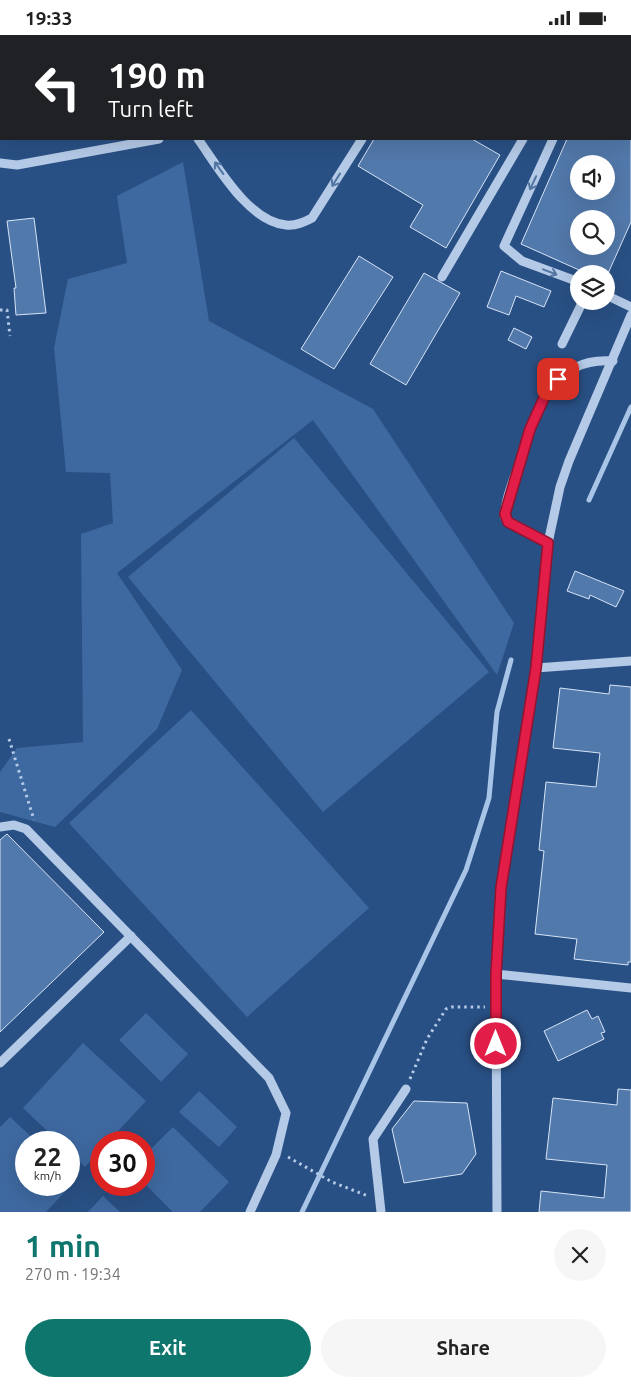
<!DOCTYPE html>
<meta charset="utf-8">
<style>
body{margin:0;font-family:Ubuntu,sans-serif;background:#f6f6f6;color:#222;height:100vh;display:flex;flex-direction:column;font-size:19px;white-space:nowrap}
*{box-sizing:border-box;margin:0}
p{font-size:16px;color:#767676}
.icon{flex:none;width:28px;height:28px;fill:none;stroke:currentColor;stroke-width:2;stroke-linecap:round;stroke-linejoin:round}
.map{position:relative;height:1177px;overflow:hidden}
.details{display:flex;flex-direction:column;background:#fff;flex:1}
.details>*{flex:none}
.banner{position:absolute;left:0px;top:0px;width:631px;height:105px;box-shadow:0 5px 20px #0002;background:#202124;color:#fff;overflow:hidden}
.fabs{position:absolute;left:570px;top:120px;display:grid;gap:10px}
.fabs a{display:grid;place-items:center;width:45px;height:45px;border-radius:50%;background:#fff;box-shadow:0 5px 20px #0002;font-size:25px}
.speed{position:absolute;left:15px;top:1096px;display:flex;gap:10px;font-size:25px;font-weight:700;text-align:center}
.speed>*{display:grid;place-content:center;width:65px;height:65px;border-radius:50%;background:#fff;box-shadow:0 5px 20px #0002;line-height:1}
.speed small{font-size:12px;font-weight:400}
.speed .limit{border:8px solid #d22;background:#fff;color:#111}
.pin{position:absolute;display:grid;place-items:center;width:42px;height:42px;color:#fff;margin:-21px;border-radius:10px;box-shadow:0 2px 8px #0006}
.me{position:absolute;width:55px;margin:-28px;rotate:0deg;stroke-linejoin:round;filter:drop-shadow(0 0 4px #0008)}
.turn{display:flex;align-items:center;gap:18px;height:105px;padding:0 25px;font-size:22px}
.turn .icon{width:65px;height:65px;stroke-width:2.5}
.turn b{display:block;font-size:35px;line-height:42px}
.round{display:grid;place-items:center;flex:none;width:52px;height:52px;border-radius:26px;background:#f6f6f6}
.summary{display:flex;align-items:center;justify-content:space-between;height:85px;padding:0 25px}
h1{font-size:30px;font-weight:600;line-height:38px;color:#0f766e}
.cta{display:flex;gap:10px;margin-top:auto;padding:10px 25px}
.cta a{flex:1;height:58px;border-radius:30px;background:#0f766e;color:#fff;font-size:20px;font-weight:600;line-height:58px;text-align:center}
.cta a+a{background:#f6f6f6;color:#222}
.status{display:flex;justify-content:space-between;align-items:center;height:35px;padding:0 25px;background:#fff;direction:ltr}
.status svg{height:14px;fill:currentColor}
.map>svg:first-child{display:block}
.green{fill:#3e69a0}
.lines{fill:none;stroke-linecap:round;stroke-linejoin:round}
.stream{stroke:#a8c5e7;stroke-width:5}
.building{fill:#5279ab;stroke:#d7e4f6;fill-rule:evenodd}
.path{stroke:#b4cae7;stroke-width:3;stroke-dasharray:2.5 4;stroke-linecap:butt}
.minor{stroke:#b4cae7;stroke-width:9}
.oneway{stroke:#5375a2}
.route-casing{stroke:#92132f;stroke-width:12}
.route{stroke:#e11d48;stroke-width:9}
</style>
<div class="status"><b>19:33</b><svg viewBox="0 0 49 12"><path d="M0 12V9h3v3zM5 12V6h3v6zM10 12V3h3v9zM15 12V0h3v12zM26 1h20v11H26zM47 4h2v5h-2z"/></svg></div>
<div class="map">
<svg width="631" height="1177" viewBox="0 0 631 1177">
<rect width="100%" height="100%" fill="#295084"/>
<g class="green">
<polygon points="183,127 209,286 373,374 514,588 497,640 313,385 117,538 182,635 157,694 55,792 0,777 0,737 17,713 83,707 81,499 113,488 110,438 66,437 54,313 68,244 127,228 117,161"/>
<polygon points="294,403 489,637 323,777 128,542"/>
<polygon points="191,675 369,873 247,982 69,788"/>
<polygon points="146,978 188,1019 161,1047 119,1005"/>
<polygon points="83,1008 146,1066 108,1107 101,1108 101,1114 85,1132 69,1116 69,1108 59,1107 23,1073"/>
<polygon points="199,1056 237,1092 219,1112 179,1077"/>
<polygon points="10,1082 37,1107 26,1108 26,1150 69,1150 69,1138 76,1145 46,1177 0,1177 0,1092"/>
<polygon points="173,1092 229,1147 200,1177 173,1177 144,1148 144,1121"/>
<polygon points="103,1161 120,1177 88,1177"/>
</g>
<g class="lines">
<g class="stream">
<polyline points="589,465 631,372"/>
<polyline points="302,1177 466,835 489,763 497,677 511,625"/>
</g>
</g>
<g class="building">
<polygon points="374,104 472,104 500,120 446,213 410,192 423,170 358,131"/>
<path d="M 567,104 L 631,104 L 631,187 L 606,243 L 606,239 L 588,239 L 521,209 ZM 579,129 L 606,129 L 606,156 L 579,156 ZM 579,184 L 606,184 L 606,211 L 579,211 Z"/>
<polygon points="34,183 46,278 16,280 14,253 16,253 7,186"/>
<polygon points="359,221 393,242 334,334 301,314"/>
<polygon points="501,236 551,256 544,272 516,261 509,280 487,272"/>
<polygon points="424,238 460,258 406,350 370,329"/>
<polygon points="514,293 532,302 526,314 508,305"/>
<polygon points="575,536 624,556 616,572 590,560 589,564 567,556"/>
<polygon points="610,650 631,652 631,927 628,927 628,930 574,924 577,904 535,899 544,816 539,815 546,747 596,752 600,718 553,713 560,653 609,659"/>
<polygon points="7,799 104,897 0,997 0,805"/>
<polygon points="587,975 592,984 598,981 605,997 601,998 604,1004 558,1026 544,996"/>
<polygon points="618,1054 631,1055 631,1177 539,1177 541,1156 604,1163 607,1130 546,1124 553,1063 617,1070"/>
<polygon points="414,1066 467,1068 476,1119 462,1139 404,1148 392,1094"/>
</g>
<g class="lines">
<g class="path">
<polyline points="0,275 7,275 10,301"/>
<polyline points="9,704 34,785"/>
<polyline points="410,1044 427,1004 446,974 452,972 485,972"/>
<polyline points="288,1122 332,1147 368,1161"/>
</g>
<g class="minor">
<polyline points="82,0 82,1"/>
<polyline points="129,1 131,0"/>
<polyline points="239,1 239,0"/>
<polyline points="327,1 328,0"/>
<polyline points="413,1 414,0"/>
<polyline points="565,1 565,0"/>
<polyline points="0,29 1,30"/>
<polyline points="630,42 631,42"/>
<path d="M 198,104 C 218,132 248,186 286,190 C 296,191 304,187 312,183 L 362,104"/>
<polyline points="553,104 504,211 522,226 579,247"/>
<polyline points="0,128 17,130 159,104"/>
<polyline points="442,242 523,104"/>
<polyline points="606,260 631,272"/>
<polyline points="562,309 583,266"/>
<path d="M 548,508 L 508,487 L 505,483 C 504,466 513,447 518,431 C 534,382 548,321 613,326"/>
<polyline points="536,633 631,626"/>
<polyline points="0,792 14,790 26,794 269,1043 286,1078 276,1120 250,1177"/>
<polyline points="496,939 631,953"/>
<polyline points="0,1028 131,901"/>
<polyline points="381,1177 373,1104 406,1054"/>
<polyline points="497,1177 496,939 501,853 536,633 548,508 560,452 569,426 631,280"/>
</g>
</g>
<defs><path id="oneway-shaft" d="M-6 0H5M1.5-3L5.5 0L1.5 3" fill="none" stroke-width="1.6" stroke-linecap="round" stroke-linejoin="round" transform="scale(1.25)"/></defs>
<g class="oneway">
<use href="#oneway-shaft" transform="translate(219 133) rotate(-126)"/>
<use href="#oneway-shaft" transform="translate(336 145) rotate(122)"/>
<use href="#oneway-shaft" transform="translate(533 148) rotate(115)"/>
<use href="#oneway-shaft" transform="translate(550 237) rotate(21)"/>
</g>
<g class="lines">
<g class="route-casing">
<polyline id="route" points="496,1009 496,939 501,853 536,633 548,508 508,487 505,479 530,394 548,354 558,344"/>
</g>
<use href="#route" class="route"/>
</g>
</svg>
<div class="fabs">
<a><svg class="icon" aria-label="sound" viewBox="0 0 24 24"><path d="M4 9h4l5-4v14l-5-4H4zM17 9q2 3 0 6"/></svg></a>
<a><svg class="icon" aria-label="search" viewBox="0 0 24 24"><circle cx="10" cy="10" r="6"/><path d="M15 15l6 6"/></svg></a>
<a><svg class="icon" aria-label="layers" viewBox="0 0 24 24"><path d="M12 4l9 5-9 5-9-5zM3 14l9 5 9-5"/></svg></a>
</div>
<div class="speed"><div>22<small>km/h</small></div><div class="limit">30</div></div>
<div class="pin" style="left:558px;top:344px;background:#d93025"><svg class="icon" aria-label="arrive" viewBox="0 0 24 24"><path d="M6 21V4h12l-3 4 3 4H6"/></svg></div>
<svg class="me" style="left:496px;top:1009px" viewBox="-20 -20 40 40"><circle r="17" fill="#e11d48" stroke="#fff" stroke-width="3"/><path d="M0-11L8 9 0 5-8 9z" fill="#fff"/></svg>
<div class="banner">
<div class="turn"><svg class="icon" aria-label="left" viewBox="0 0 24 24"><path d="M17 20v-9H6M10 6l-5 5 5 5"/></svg><div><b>190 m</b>Turn left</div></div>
</div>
</div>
<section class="details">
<div class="summary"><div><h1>1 min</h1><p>270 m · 19:34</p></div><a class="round"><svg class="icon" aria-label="close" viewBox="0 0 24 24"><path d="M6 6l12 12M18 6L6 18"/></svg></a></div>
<div class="cta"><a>Exit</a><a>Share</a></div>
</section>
